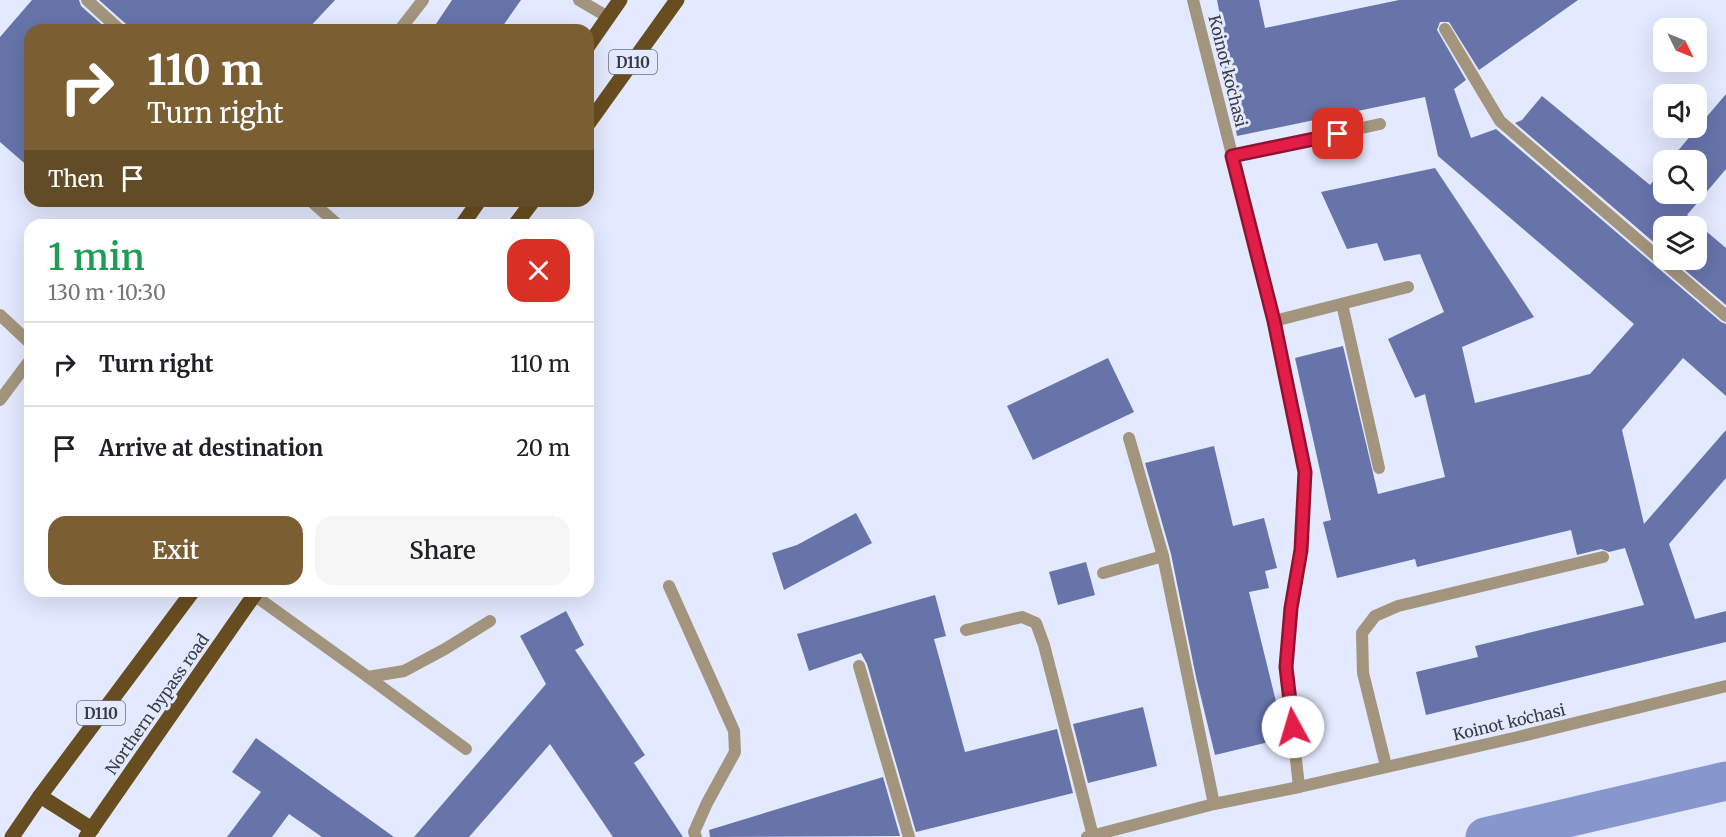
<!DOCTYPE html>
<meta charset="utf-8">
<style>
body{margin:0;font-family:Merriweather,serif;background:#f6f6f6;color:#202124;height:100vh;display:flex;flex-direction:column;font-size:22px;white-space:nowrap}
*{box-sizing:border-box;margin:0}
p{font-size:20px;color:#757577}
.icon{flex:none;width:33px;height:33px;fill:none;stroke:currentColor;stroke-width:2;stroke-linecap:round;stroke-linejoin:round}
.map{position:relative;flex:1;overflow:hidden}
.drawer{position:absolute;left:24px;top:219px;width:570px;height:378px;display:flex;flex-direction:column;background:#fff;border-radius:18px;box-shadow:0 6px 24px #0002}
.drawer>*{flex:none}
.guide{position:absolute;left:24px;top:24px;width:570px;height:183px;border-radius:18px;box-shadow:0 6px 24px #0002;background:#7b5f32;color:#fff;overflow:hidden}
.needle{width:39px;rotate:133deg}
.fabs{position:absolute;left:1653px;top:18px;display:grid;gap:12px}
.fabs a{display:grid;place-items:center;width:54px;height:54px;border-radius:12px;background:#fff;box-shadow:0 6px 24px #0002;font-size:30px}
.pin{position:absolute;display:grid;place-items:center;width:51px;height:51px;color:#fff;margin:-26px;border-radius:12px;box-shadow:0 3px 9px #0006}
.me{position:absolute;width:66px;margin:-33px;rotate:354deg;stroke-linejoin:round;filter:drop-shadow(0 0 4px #0008)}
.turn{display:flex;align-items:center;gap:21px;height:126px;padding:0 24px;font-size:27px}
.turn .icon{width:78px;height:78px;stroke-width:2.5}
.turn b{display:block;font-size:42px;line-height:51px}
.then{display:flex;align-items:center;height:57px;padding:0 24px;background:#0003;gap:12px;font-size:22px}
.round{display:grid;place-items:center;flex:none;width:63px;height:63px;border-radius:18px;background:#f6f6f6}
.headline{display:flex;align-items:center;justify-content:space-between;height:102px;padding:0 24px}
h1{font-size:36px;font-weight:600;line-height:45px;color:#1e9e55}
.primary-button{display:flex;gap:12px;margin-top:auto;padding:12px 24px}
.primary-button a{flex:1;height:69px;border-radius:18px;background:#7b5f32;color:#fff;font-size:24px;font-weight:600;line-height:69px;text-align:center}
.primary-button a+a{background:#f6f6f6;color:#202124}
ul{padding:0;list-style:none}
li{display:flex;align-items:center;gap:18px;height:84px;padding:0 24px;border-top:2px solid #e0e0e0}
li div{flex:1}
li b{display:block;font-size:22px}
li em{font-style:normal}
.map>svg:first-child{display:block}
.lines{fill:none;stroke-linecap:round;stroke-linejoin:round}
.canal{stroke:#8896ce;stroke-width:39}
.building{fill:#6774aa}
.service{stroke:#a3947d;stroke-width:12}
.minor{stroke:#a3947d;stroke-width:12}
.primary{stroke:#684d20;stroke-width:15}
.route-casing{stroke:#92132f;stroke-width:15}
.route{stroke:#e11d48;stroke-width:10}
.labels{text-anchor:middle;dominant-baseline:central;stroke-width:6;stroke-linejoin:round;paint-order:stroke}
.shield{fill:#e3e9fe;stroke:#6b6f7c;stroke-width:1.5}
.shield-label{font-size:15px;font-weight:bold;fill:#383b45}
.street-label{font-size:16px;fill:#383b45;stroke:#e3e9fe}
</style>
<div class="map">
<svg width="1726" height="837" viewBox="0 0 1726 837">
<rect width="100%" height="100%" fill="#e3e9fe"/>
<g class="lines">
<polyline class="canal" points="1485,837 1726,781"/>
</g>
<g class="building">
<polygon points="32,0 79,0 81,6 108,30 30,30 30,168 0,142 0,37"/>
<polygon points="99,0 335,0 307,30 128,30 126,24"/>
<polygon points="452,0 521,0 500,30 432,30"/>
<polygon points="1217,0 1259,0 1265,28 1399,0 1578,0 1479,70 1449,22 1440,22 1437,30 1466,80 1454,89 1471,138 1496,129 1721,322 1726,324 1726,396 1683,358 1622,430 1644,524 1726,430 1726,478 1669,544 1695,619 1726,611 1726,642 1426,715 1416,672 1478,657 1475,646 1644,605 1625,548 1609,552 1601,549 1577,555 1571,530 1417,567 1415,559 1337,578 1323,522 1331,520 1295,358 1343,346 1378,494 1445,477 1425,394 1415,398 1388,339 1444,312 1420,254 1384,261 1377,243 1347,249 1321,192 1435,168 1534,317 1462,347 1475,403 1590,374 1634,324 1438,156 1425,97 1237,136 1214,21 1221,20"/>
<polygon points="1726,94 1726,169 1687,215 1726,248 1726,305 1673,260 1696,260 1696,226 1664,226 1664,251 1515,123 1522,120 1542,96 1650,185 1664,168 1664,194 1696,194 1696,160 1670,160"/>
<polygon points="1108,358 1134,412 1033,460 1007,406"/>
<polygon points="1214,446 1233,526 1264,518 1277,568 1265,571 1269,588 1249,592 1285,738 1215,755 1196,677 1171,554 1145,463"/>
<polygon points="856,513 872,543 784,590 772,553 797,545"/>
<polygon points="1086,562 1095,595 1058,605 1049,572"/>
<polygon points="935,595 946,636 934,639 965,752 1057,729 1073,793 916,832 867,664 861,653 809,671 797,634"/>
<polygon points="566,611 584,645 575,650 645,755 634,763 683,837 613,837 550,744 469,837 414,837 546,684 520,636"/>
<polygon points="1143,707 1157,766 1088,783 1073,724"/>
<polygon points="256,738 394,837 322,837 289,814 272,837 227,837 261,792 232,772"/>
<polygon points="883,777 900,836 710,837 709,830"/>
</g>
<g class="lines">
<g class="service">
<polyline points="579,0 608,17"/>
<polyline points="402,27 423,0"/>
<polyline points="1232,156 1380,124"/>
<polyline points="1342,304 1379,468"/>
<polyline points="0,315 30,343"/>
<polyline points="1274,321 1408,287"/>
<polyline points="0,400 30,360"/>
<polyline points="1129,438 1163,556 1214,804"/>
<polyline points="1103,573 1163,556"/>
<polyline points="669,586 734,731 735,752 707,803 694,832 696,837"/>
<polyline points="254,595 368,677 404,671 445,649 490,621"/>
<polyline points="966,630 1022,617 1036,623 1044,645 1093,836"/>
<polyline points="859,666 909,837"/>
<polyline points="368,677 466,749"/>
<polyline points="1386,766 1363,673 1362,633 1375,616 1398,606 1603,557"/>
</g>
<g class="minor">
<polyline points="87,0 120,30"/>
<polyline points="1193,0 1274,321 1305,472 1301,550 1291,608 1286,667 1299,787"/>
<polyline points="1445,29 1500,121 1726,316"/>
<polyline points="311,201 338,225"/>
<polyline points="1087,837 1214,804 1299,787 1518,737 1726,686"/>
</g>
<g class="primary">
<polyline points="588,46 620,0"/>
<polyline points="588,124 677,0"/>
<polyline points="462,225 479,201"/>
<polyline points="515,225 533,201"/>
<polyline points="40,796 92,829"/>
<polyline points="12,837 40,796 193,591"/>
<polyline points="86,837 257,591"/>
</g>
</g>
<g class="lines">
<g class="route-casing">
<polyline id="route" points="1293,727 1286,667 1291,608 1301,550 1305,472 1274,321 1232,156 1338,134"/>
</g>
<use href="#route" class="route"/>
</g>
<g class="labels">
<g class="shield">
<rect x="609" y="50" width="48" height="24" rx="4.5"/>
<rect x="77" y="701" width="48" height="24" rx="4.5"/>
</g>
<g class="shield-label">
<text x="633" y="62">D110</text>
<text x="101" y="713">D110</text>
</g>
<g class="street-label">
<text transform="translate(1228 71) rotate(76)">Koinot koʻchasi</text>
<text transform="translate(157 704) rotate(-55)">Northern bypass road</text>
<text transform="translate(1509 722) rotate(-13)">Koinot koʻchasi</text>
</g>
</g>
</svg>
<div class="fabs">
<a><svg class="needle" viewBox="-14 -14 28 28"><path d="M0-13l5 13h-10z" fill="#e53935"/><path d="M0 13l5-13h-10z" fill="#757577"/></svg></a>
<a><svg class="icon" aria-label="sound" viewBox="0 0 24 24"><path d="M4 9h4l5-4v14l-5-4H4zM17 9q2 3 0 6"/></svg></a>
<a><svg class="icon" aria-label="search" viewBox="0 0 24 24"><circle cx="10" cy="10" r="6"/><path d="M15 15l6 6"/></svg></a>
<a><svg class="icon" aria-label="layers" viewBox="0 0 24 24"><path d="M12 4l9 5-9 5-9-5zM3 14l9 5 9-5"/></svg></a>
</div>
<div class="pin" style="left:1338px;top:134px;background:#d93025"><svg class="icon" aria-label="arrive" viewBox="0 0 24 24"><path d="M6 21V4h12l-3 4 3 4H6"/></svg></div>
<svg class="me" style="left:1293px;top:727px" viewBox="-20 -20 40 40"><circle r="19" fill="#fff"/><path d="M0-13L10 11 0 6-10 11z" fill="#e11d48"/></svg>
<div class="guide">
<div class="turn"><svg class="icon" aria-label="right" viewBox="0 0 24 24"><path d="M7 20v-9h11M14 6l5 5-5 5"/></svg><div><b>110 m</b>Turn right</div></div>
<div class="then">Then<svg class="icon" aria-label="arrive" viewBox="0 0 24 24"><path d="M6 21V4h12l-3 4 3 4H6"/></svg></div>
</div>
<section class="drawer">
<div class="headline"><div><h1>1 min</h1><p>130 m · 10:30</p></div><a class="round" style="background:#d93025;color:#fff"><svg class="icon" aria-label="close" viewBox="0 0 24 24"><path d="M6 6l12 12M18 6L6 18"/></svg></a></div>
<ul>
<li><svg class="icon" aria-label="right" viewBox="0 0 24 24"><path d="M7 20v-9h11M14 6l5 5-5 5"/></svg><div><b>Turn right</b></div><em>110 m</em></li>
<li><svg class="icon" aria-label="arrive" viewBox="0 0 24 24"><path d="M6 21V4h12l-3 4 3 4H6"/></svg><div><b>Arrive at destination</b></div><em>20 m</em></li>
</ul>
<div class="primary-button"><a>Exit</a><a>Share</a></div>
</section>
</div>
